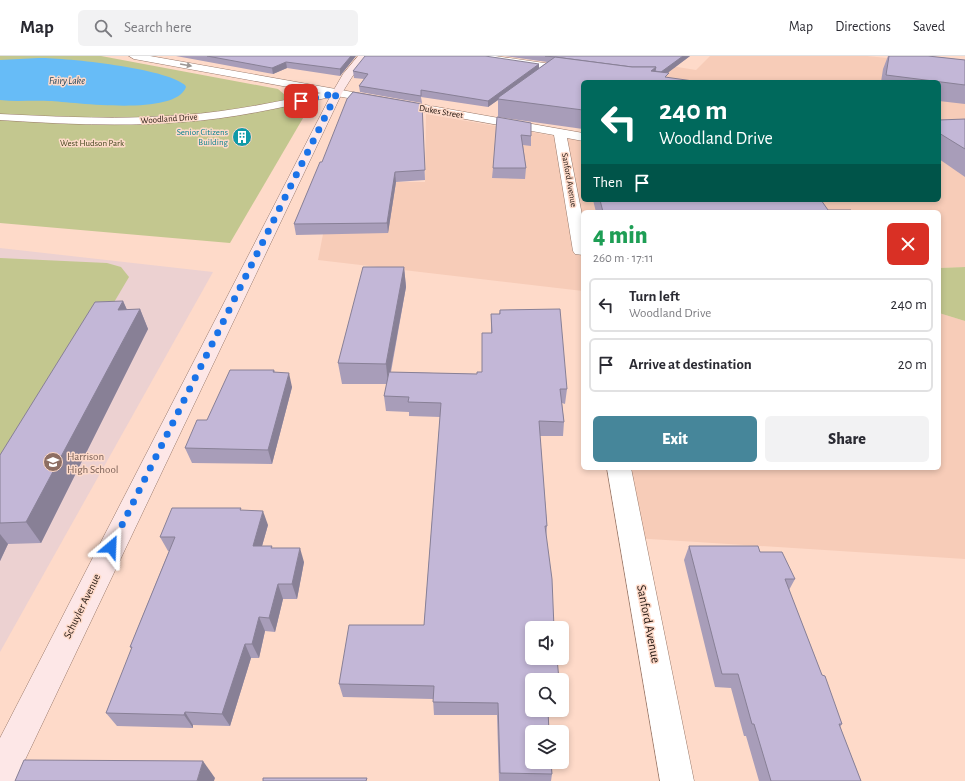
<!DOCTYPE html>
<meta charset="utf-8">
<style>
body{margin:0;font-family:"Alegreya Sans",sans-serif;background:#f2f2f3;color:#2b2b33;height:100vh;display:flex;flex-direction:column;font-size:15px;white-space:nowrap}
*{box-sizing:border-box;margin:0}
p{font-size:13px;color:#7c7c81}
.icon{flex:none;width:22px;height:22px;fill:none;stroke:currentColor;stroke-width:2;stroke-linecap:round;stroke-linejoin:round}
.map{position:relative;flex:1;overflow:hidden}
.details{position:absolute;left:581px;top:154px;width:360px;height:260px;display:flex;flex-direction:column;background:#fff;border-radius:6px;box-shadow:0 2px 6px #0003}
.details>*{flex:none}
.banner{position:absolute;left:581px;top:24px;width:360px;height:122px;border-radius:6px;box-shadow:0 2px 6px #0003;background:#00695c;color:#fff;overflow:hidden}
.controls{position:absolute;left:525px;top:565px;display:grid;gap:8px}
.controls a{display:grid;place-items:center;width:44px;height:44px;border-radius:6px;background:#fff;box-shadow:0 2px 6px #0003;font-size:20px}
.pin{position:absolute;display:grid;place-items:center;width:34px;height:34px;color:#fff;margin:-17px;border-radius:8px;box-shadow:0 2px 6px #0006}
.me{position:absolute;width:44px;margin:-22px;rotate:26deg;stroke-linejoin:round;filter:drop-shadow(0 0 3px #0008)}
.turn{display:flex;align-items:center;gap:14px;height:84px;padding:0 12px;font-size:18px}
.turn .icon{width:52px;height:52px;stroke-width:2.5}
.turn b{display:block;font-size:28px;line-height:34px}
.then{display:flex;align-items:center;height:38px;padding:0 12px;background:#0003;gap:8px;font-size:15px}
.round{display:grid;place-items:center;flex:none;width:42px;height:42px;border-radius:6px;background:#f2f2f3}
.overview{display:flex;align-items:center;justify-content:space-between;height:68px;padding:0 12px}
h1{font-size:24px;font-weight:800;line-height:30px;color:#1e9e55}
.action{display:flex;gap:8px;margin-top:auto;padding:8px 12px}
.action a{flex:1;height:46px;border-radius:6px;background:#46869a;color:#fff;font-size:16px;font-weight:800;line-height:46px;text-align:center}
.action a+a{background:#f2f2f3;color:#2b2b33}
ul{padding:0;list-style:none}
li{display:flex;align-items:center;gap:12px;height:54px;margin:0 8px 6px;padding:0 4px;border:2px solid #e1e1e2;border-radius:6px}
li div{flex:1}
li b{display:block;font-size:15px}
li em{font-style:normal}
header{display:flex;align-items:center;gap:24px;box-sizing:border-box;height:56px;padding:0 20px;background:#fff;border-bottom:1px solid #e1e1e2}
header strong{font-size:19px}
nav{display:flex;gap:22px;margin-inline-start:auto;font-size:14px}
.search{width:280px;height:36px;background:#f2f2f3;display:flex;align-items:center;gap:10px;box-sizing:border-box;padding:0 14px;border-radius:6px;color:#7c7c81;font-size:15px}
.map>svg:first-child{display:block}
.built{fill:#f7ccb8}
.education{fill:#ecd1d1}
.green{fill:#c3c78f}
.water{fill:#67bcf7}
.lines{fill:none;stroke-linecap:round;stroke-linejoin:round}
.street-casing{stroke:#99796a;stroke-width:1}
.secondary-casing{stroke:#99796a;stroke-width:1}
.street{fill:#fff;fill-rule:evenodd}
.secondary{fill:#fde7e7;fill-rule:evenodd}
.wall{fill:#a89db9}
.shaded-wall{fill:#888096}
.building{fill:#c3b7d7;stroke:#888096}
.oneway{fill:#9c9794}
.route{stroke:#1a73e8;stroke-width:7;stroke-dasharray:0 12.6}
.labels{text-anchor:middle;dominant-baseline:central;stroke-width:3;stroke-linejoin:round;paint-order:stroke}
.far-street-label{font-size:9px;fill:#241812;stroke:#fedac9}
.far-culture-label{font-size:9px;fill:#0d838f;stroke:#fedac9;text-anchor:end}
.far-park-label{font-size:9px;fill:#44461e;stroke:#fedac9}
.far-water-label{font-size:10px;font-style:italic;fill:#1b3f57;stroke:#fedac9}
.education-label{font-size:11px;fill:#785e54;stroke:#fedac9;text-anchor:start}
.street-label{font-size:11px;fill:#241812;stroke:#fedac9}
.near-street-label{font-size:13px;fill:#241812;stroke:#fedac9}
</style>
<header>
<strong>Map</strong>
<div class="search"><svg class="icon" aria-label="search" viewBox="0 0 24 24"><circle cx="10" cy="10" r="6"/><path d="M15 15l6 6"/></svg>Search here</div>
<nav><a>Map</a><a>Directions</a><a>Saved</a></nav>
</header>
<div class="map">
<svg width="965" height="725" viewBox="0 0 965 725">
<rect width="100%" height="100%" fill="#fedac9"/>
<g class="built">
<polygon points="710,0 867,0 965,10 965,211 939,212 939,156 583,156 583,235 318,204 330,142 388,126 425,126 426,58 583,85 583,144 939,144 939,26 651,26 646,6 696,14"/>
<polygon points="939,257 965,265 965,503 634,482 624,412 939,412"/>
</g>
<polygon class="education" points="0,192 213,216 0,596"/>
<g class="green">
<polygon points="0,0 101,0 278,33 306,57 230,187 0,167"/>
<polygon points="0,202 107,207 121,211 129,221 0,439"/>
<polygon points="965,211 965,265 939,257 939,212"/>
</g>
<path class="water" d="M 39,2 C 68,2 165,12 185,29 L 186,31 C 175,61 74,46 49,45 C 32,44 16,46 0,44 L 0,4 Z"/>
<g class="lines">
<g class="street-casing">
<g id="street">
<path d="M 129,0 L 150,0 L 583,77 L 583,85 L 567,82 L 583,164 L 583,199 L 575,198 L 573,195 L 554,79 L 331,39 L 326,42 C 278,52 231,63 182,66 C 122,71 61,68 0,64 L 0,58 C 61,61 122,64 183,59 C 229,56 275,46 321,37 L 134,3 Z"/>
<polygon points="470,0 495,0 572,11 577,14 572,17 475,3"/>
<polygon points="607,412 631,412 694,725 660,725"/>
</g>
</g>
<g class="secondary-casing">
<polygon id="secondary" points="358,0 368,0 352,21 342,37 15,725 0,725 0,682 332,37 343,18"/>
</g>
<use href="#street" class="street"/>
<use href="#secondary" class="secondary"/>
</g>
<g class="wall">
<polygon points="176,0 356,0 340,20 287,12 273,18"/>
<polygon points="504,0 690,0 667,17 583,26 583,73 498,61 498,44 488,51 421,41 422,47 360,36 359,30 364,23 354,22 353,15 539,8 539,12 547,6"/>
<polygon points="888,0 928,0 965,4 965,48 939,45 939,26 881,26 883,13"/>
<polygon points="422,48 425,124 396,126 388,177 296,179 294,168 322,106"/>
<polygon points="965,63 965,121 939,103 939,64"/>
<polygon points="531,67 531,90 523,89 526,112 525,123 492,122 493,112"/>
<polygon points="593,144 821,144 828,154 853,156 596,156"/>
<polygon points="404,211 406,231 391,316 477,318 482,316 491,277 491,258 499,258 500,254 567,333 565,348 562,347 564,366 563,380 540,380 547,470 532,654 559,654 558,660 548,660 552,718 551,725 499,725 497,659 434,659 433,643 343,641 339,628 424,569 440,361 409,360 409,356 386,355 384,340 387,328 342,328 338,307"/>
<polygon points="123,245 127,254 140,253 148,273 41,487 8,488 0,505 0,399"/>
<polygon points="274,314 275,316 292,331 272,408 192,407 185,392 207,364"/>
<polygon points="241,454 268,469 262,490 273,492 304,506 297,543 283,543 275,576 265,575 259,602 251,602 230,670 193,669 193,672 117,670 106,657 132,593 130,591 169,495 168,495 160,481"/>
<polygon points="689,490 760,496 795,523 789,534 822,619 842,668 840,671 861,725 759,725 746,680 744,680 731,632 715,631 684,504"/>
</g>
<g class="shaded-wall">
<polygon points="351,0 356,0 340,20 340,13"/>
<polygon points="683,0 690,0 657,25 658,18"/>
<polygon points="286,6 287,12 273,18 272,12"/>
<polygon points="539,8 539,14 498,43 498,44 488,51 488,45"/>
<polygon points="656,11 653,26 651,15"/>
<polygon points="395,116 396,126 388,177 387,167"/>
<polygon points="404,211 406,231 388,328 386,308"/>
<polygon points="123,245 132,265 118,254"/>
<polygon points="140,253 148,273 41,487 26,466"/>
<polygon points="289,317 292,331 272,408 268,394"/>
<polygon points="263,455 268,469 258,504 253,490"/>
<polygon points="0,478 8,488 0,505"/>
<polygon points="300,492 304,506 297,543 292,528"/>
<polygon points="278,528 283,543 275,576 269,562"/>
<polygon points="259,561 265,575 259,602 252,588"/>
<polygon points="245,588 251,602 230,670 222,658"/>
<polygon points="185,656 193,669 193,672 184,659"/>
<polygon points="203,705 215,722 214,725 197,725"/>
</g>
<g class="building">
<polygon points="207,0 351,0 340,13 286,6 272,12"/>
<polygon points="365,0 485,0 539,8 488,45 421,34 421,40 359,30 368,18 353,15"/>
<polygon points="545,0 683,0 661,16 655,15 656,11 632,11 555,1"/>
<polygon points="889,0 928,0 965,4 965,29 886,19"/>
<polygon points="555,1 632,11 656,11 651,15 669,17 665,21 700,26 583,26 583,54 498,43 499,41"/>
<polygon points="353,36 422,48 425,114 395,116 387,167 294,168 320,106 322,106 347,43"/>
<polygon points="497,61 531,67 531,80 521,79 526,112 493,112"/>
<polygon points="965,63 965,93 939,77 939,64"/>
<polygon points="600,144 821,144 828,154 851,154 853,156 603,156"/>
<polygon points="363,211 404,211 386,308 338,307"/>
<polygon points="123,245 118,254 140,253 26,466 0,467 0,399 95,246"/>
<polygon points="560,253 567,333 560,333 564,366 539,365 547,470 545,470 552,523 554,572 532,572 532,602 557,602 559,624 532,624 532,654 548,654 549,676 532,676 532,706 551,706 552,718 500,717 498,647 433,646 434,630 339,628 349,569 424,569 441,347 408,346 409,341 384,340 389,316 477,318 477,316 482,316 482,277 492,277 491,258 500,258 500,254"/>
<polygon points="230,314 274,314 273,316 289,317 268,394 185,392 197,364 207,364"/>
<polygon points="172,452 241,452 240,454 263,455 253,490 272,490 271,492 300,492 292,528 278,528 269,562 259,561 252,588 245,588 222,658 185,656 184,659 106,657 132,591 130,591 175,481 160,481"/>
<polygon points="689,490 758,490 760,496 782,496 795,523 785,523 822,619 825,620 842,668 839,668 861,725 771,725 754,668 752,668 738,618 722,618"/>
<polygon points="24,704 203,705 197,725 15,725"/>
<polygon points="263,722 367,722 366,725 263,725"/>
</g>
<defs><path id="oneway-solid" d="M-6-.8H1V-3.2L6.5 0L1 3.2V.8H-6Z"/></defs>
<use class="oneway" href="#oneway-solid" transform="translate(186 9) rotate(10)"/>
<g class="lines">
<polyline class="route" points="111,491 337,37 301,45"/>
</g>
<defs>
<g id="building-disc" transform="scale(1)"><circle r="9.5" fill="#0f9aa8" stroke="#fedac9"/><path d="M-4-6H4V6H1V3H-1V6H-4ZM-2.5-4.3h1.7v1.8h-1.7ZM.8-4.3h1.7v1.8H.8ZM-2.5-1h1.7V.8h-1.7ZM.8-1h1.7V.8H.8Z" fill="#fff"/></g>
<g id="school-disc" transform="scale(1)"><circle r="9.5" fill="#8d6e63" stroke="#fedac9"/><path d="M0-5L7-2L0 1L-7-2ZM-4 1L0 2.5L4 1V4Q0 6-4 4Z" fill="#fff"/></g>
</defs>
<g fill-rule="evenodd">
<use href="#building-disc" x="242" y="81"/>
<use href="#school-disc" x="53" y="406"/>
</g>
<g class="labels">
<g class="far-street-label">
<text transform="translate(441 56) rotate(10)">Dukes Street</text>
<text transform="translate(169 63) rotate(-4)">Woodland Drive</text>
<text transform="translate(569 124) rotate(80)">Sanford Avenue</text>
</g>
<g class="far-culture-label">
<text x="228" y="76">Senior Citizens<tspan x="228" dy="10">Building</tspan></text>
</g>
<g class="far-park-label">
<text x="92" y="87">West Hudson Park</text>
</g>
<g class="far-water-label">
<text x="67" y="25">Fairy Lake</text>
</g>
<g class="education-label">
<text x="67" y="400">Harrison<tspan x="67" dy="13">High School</tspan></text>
</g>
<g class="street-label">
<text transform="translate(82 550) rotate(-64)">Schuyler Avenue</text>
</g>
<g class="near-street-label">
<text transform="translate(648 568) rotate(79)">Sanford Avenue</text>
</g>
</g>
</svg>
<div class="controls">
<a><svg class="icon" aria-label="sound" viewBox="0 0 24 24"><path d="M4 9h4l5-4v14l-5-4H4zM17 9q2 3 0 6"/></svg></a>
<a><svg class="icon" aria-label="search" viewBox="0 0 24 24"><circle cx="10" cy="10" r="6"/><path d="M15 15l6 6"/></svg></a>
<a><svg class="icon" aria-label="layers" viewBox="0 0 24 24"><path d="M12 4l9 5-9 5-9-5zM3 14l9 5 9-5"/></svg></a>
</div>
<div class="pin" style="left:301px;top:45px;background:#d93025"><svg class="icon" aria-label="arrive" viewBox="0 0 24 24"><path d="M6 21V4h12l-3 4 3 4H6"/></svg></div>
<svg class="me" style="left:111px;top:491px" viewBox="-20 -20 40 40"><path d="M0-17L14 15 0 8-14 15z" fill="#1a73e8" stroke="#fff" stroke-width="4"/></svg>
<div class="banner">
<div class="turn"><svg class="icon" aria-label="left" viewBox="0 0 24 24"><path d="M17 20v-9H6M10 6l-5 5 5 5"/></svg><div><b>240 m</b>Woodland Drive</div></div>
<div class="then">Then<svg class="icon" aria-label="arrive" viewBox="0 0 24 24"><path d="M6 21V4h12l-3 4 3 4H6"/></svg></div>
</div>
<section class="details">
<div class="overview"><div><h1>4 min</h1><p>260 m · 17:11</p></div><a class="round" style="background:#d93025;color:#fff"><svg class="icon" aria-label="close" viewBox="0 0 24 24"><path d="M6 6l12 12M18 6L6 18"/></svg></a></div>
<ul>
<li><svg class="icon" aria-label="left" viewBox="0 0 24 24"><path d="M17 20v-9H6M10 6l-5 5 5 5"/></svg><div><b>Turn left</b><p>Woodland Drive</p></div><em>240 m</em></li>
<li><svg class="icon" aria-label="arrive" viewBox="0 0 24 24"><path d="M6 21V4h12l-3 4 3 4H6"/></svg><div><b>Arrive at destination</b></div><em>20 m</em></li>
</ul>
<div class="action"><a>Exit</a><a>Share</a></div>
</section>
</div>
